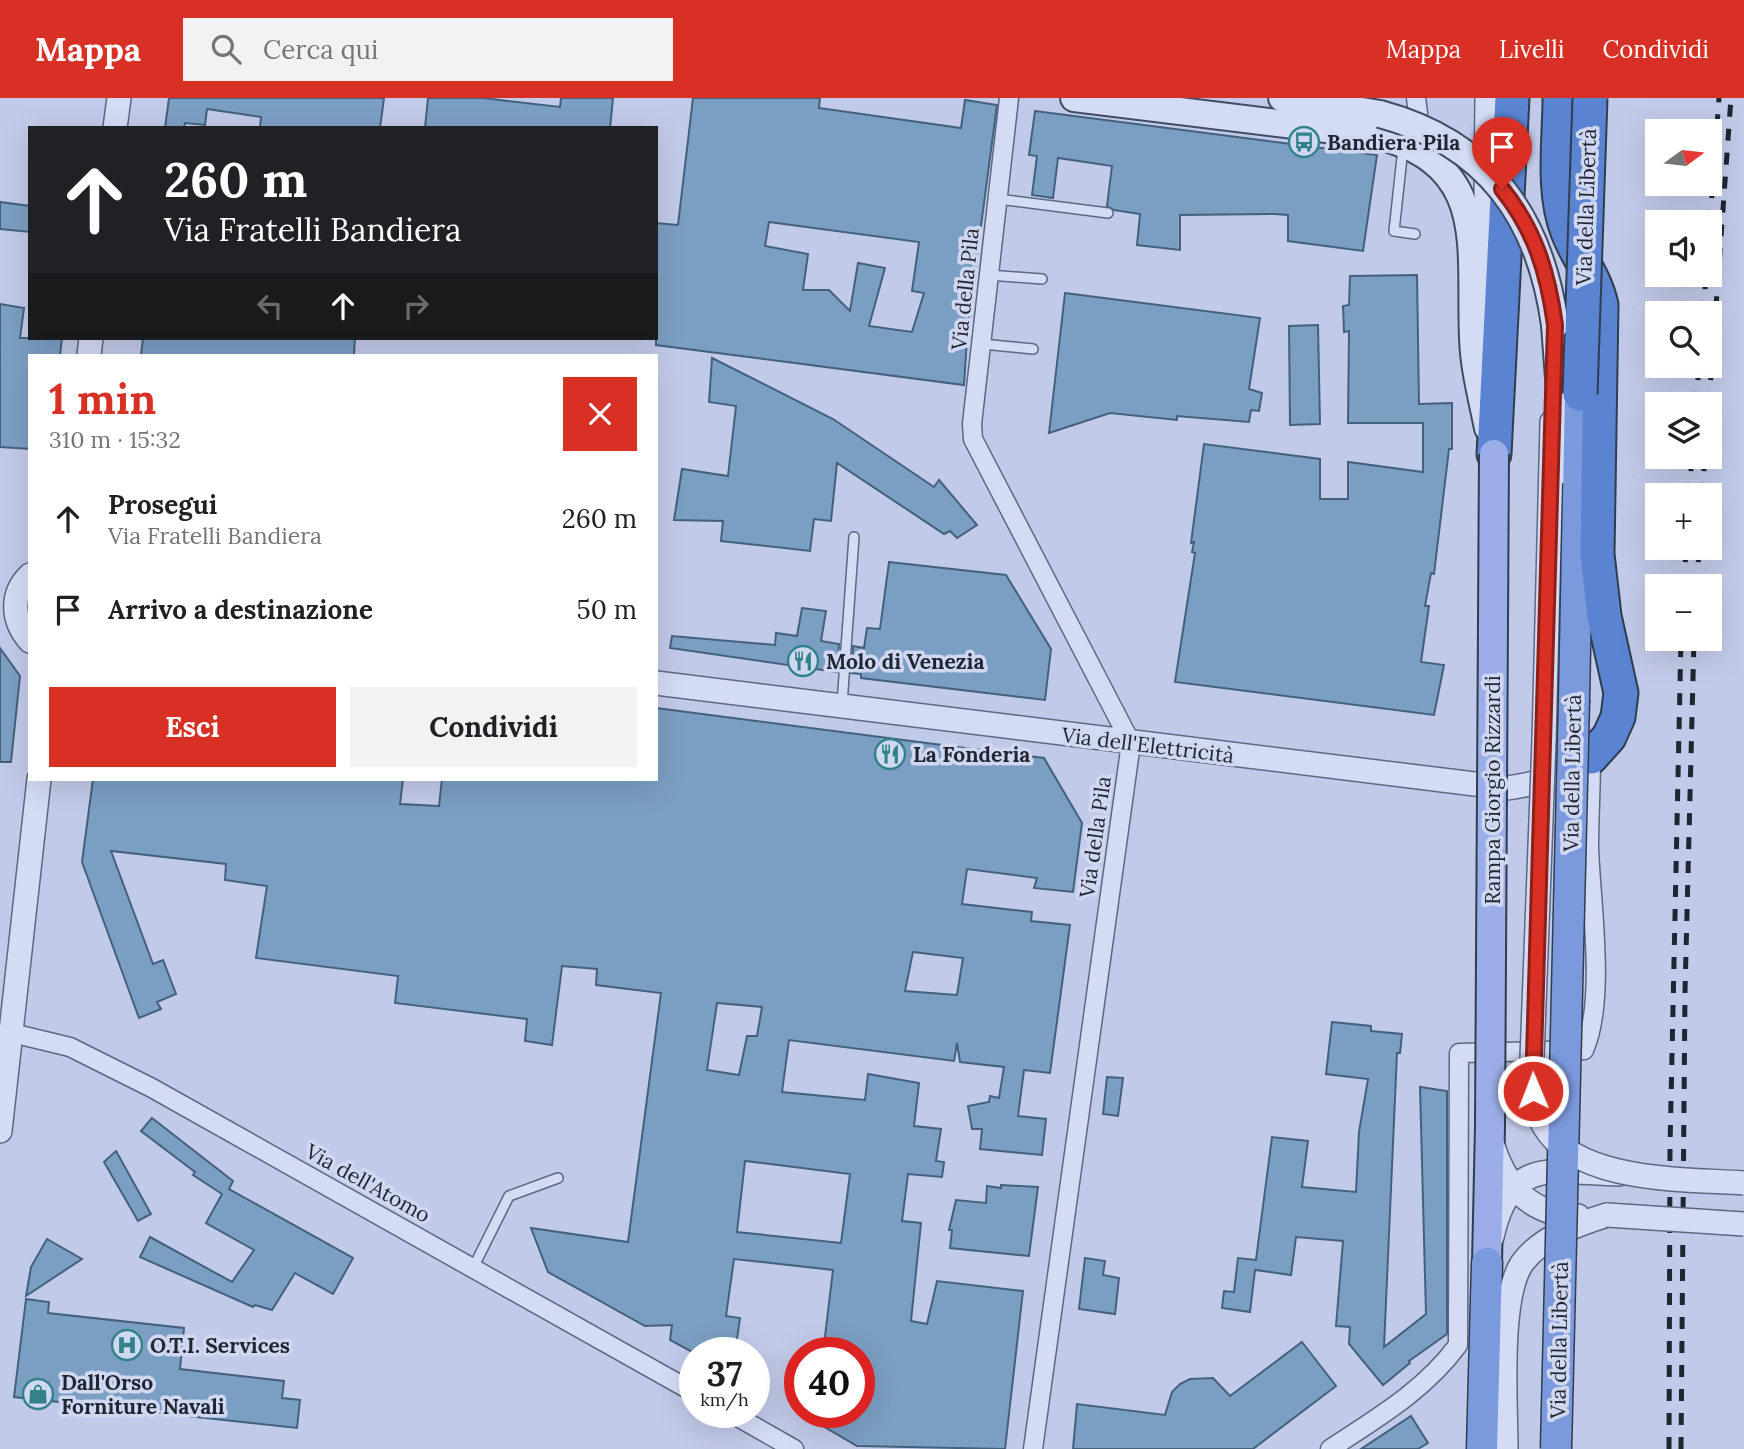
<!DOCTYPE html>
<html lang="it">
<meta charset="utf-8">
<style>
body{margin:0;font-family:Lora,serif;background:#f2f2f2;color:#202124;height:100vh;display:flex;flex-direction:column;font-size:26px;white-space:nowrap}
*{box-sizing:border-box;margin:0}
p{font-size:23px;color:#757577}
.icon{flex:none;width:38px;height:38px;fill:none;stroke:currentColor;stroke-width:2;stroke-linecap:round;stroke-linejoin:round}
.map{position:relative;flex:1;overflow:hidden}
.sheet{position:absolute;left:28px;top:256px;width:630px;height:427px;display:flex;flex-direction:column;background:#fff;border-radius:0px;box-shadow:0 7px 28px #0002}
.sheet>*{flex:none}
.top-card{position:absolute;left:28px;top:28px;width:630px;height:214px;border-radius:0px;box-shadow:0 7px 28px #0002;background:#202124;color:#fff;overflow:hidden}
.needle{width:46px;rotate:75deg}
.buttons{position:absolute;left:1645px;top:21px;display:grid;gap:14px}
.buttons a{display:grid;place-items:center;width:77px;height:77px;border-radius:0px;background:#fff;box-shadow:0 7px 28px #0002;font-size:35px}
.speed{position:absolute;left:679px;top:1239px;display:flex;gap:14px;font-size:35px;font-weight:700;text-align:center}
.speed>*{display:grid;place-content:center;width:91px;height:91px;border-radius:50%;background:#fff;box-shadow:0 7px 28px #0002;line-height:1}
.speed small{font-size:18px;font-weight:400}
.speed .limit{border:10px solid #d22;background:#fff;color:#111}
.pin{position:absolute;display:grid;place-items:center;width:60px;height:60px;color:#fff;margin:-72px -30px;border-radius:50% 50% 50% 0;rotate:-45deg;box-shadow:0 0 7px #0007}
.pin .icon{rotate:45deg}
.me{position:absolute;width:77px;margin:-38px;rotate:359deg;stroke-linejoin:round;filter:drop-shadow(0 0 5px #0008)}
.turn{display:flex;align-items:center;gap:24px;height:147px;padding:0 21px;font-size:32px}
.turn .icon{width:91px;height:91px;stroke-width:2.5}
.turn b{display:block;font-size:49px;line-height:60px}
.lanes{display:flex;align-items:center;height:66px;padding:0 21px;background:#0003;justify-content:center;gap:35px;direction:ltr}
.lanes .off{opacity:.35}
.round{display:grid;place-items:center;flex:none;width:74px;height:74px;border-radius:0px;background:#f2f2f2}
.overview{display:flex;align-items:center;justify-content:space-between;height:119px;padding:0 21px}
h1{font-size:42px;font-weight:700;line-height:52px;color:#d93025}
.cta{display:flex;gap:14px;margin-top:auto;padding:14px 21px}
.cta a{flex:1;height:80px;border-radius:0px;background:#d93025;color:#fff;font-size:28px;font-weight:700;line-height:80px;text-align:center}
.cta a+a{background:#f2f2f2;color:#202124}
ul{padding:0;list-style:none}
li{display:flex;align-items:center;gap:21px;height:91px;padding:0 21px}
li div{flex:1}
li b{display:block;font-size:26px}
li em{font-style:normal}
header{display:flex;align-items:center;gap:42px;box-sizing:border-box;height:98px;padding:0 35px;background:#d93025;color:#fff}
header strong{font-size:33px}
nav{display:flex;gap:38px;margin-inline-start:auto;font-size:24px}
.search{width:490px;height:63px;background:#f2f2f2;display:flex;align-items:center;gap:18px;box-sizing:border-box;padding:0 24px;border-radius:0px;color:#757577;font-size:26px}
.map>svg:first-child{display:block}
.building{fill:#7b9fc3;stroke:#43617d;stroke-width:2;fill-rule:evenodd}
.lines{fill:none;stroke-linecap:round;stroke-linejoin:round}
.service-casing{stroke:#5b6981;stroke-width:12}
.minor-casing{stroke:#5b6981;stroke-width:21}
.tertiary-casing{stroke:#5b6981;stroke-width:26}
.secondary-casing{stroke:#3e4d62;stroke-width:30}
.primary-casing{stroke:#2f3d4f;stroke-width:32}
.trunk-casing{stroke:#2f3d4f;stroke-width:33}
.motorway-casing{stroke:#2f3d4f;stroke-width:37}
.service{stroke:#d4dbf5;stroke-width:9}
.minor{stroke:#d4dbf5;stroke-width:18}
.tertiary{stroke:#d4dbf5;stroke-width:23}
.secondary{stroke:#d4dbf5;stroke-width:26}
.primary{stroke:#9caee9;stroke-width:28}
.trunk{stroke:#7b99dd;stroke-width:30}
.motorway{stroke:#5a84d1;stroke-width:33}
.rail{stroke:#1e2632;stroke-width:5;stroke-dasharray:12 12;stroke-linecap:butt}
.tertiary-bridge-casing{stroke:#5b6981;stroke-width:26;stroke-linecap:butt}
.secondary-bridge-casing{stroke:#3e4d62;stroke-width:30;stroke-linecap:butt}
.primary-bridge-casing{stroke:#2f3d4f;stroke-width:32;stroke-linecap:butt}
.trunk-bridge-casing{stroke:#2f3d4f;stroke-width:33;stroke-linecap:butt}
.motorway-bridge-casing{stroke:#2f3d4f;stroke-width:37;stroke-linecap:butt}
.tertiary-bridge{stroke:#d4dbf5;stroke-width:23}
.secondary-bridge{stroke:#d4dbf5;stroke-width:26}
.primary-bridge{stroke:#9caee9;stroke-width:28}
.trunk-bridge{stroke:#7b99dd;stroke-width:30}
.motorway-bridge{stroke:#5a84d1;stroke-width:33}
.route-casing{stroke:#8d1f18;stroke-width:18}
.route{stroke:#d93025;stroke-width:12}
.labels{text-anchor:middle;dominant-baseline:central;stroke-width:7;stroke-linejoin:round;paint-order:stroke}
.poi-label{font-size:21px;font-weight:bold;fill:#1e2632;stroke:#d0d7f1;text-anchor:start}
.street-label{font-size:21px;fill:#1e2632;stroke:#d0d7f1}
</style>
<header>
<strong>Mappa</strong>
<div class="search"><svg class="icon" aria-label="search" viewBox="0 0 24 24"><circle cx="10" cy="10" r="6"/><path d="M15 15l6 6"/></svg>Cerca qui</div>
<nav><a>Mappa</a><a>Livelli</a><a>Condividi</a></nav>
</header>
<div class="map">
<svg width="1744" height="1351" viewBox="0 0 1744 1351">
<rect width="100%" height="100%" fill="#c2cae9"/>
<g class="building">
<polygon points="169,0 384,0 380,30 260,30 261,19 207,11 205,27 185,25 184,30 165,30"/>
<polygon points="428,0 483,0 560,9 561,0 613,0 610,30 425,30"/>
<path d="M 693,0 L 820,0 L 819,10 L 961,30 L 965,2 L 997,7 L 968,226 L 964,287 L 656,247 L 656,125 L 678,127 ZM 769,124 L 919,144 L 912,193 L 924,195 L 912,234 L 869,228 L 885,170 L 858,165 L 850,213 L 829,192 L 803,192 L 808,156 L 765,148 Z"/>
<polygon points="1035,13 1377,57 1363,153 1288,143 1288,117 1275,116 1180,117 1180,152 1137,147 1140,116 1114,112 1107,108 1112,68 1058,60 1053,100 1032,97 1037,58 1029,57"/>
<polygon points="0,104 30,108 30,134 0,131"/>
<polygon points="1417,177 1419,306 1452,305 1452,351 1449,351 1434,476 1431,475 1425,508 1429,508 1421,564 1444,567 1434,617 1175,584 1195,455 1192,454 1194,444 1191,445 1204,346 1320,361 1320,401 1348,401 1348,364 1423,374 1423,325 1348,325 1349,233 1344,234 1343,208 1349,207 1350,178"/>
<polygon points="1065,195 1260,220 1249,291 1262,295 1259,313 1251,312 1249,324 1177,318 1177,322 1110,315 1049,335"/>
<polygon points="0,206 24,210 20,240 62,240 60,257 30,257 30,351 0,349"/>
<polygon points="1318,227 1320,326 1290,327 1289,228"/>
<polygon points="143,240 355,240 354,257 141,257"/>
<polygon points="712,260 833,321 934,389 939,382 977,427 957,440 950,433 944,436 837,365 831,423 814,421 810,453 721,443 723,423 674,422 682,371 728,378 736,308 709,304"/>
<polygon points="889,464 1006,477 1051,551 1045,602 861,580 861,576 851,575 853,548 864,550 867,530 880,531"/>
<polygon points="802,510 826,513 821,543 839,546 837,574 670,550 672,538 775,547 776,535 797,538"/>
<polygon points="0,550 20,578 11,664 0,664"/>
<path d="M 656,610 L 1044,660 L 1082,725 L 1073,794 L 1034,790 L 1037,780 L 967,771 L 962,806 L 1032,814 L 1031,823 L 1070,827 L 1050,975 L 1024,972 L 1018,1018 L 1046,1021 L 1042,1057 L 980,1051 L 982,1031 L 972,1031 L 968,1008 L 989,1004 L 990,998 L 999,1000 L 1004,969 L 960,964 L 957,945 L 954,963 L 789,942 L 782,994 L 865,1002 L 868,976 L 919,985 L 914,1028 L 941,1031 L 936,1063 L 944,1064 L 942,1079 L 908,1076 L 902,1123 L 921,1125 L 911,1223 L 927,1226 L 937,1183 L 1023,1193 L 1005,1351 L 857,1348 L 799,1314 L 859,1314 L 859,1255 L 823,1255 L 833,1172 L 734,1161 L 726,1218 L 740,1220 L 735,1255 L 694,1255 L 670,1242 L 672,1227 L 645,1228 L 548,1174 L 531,1130 L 628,1144 L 661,895 L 596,887 L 597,871 L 562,868 L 552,947 L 525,943 L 527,921 L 395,905 L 398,878 L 256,860 L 267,788 L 225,782 L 226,766 L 111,753 L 153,866 L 163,862 L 176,896 L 157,904 L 161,911 L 139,920 L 82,764 L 93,681 L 403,681 L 400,706 L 439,708 L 442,681 L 656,681 ZM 913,854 L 963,860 L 957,897 L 905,893 ZM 717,905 L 762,909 L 757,938 L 747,938 L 739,977 L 707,972 ZM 745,1063 L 850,1076 L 841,1145 L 737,1134 Z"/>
<polygon points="1332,924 1371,928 1371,933 1402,936 1400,955 1397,955 1384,1249 1426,1216 1420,989 1447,993 1447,1236 1409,1263 1410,1265 1383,1287 1349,1246 1350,1229 1336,1228 1343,1143 1296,1139 1291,1177 1255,1172 1250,1214 1222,1210 1224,1193 1234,1194 1238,1160 1256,1162 1272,1039 1308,1043 1302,1089 1356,1094 1359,1034 1368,981 1326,976"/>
<polygon points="1107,979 1123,980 1118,1018 1103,1016"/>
<polygon points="152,1020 233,1083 229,1091 353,1160 333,1196 295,1175 272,1212 255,1207 253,1209 140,1159 150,1139 232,1184 254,1152 206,1125 222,1096 193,1077 195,1074 141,1033"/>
<polygon points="116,1053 151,1116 138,1123 104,1064"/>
<polygon points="1001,1087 1038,1089 1029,1158 950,1150 952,1132 949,1132 956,1102 986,1105 987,1088 1001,1090"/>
<polygon points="47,1141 82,1161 26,1198 31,1169"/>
<polygon points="1085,1160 1105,1163 1103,1177 1119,1180 1115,1216 1079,1211"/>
<polygon points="26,1201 49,1204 48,1215 184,1230 180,1271 284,1283 282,1300 300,1302 297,1330 14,1299"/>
<polygon points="1302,1244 1336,1288 1253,1351 1073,1351 1077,1306 1165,1317 1172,1294 1180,1286 1190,1281 1213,1280 1230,1298"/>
<polygon points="1411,1318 1428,1345 1418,1351 1361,1351"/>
</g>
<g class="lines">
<g class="service-casing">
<g id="service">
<polyline points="1403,50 1394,133 1415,136"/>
<polyline points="998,101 1108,115"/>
<polyline points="989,177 1042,181"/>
<polyline points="982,246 1033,251"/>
<polyline points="842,606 854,439"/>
<polyline points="473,1170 509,1098 558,1080"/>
</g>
</g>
<g class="minor-casing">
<g id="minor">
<polyline points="1009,0 972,326 973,341 1131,645 1033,1351"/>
<polyline points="1410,37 1418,15 1416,0"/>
<polyline points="12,935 70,949 152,990 695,1295"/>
<polyline points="729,1314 794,1351"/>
<path d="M 1330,1351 C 1377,1320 1424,1293 1458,1247 L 1459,955 L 1584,952 C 1606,903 1591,805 1589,750 C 1589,720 1591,689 1591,659"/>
</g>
</g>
<g class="tertiary-casing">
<g id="tertiary">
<polyline points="115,30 119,0"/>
<polyline points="1485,200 1487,0"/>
<polyline points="89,257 91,240"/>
<path d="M 30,477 C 10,496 12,523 30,543"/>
<path d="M 656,585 L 1507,690 C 1535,686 1559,680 1583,664"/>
<polyline points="1544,642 1552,324"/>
<polyline points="0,1033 39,681"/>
<path d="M 1492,1045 C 1505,1088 1530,1117 1578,1118"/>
<path d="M 1492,1139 C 1510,1056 1554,1075 1619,1076"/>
<path d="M 1506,1351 C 1506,1306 1498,1198 1523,1164 C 1542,1139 1578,1126 1607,1117"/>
</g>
</g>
<g class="secondary-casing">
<g id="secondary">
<path d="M 1074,0 L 1375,37 C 1491,66 1469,148 1473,240 C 1474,271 1482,300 1488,330"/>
<polyline points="1282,0 1380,16"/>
<polyline points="1555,227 1566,373"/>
</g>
</g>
<g class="primary-casing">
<polyline id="primary" points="1487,1165 1490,1028"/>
</g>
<g class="trunk-casing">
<g id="trunk">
<polyline points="1574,602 1580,296"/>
<polyline points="1482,1351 1487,1165"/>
</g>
</g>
<g class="motorway-casing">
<g id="motorway">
<path d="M 1560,0 C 1560,42 1552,94 1568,134 C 1578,160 1595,179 1601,207 L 1597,456 L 1604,518 L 1621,595 L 1618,619 L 1609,639 L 1591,659"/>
<polyline points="1494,356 1512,0"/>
</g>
</g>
<use href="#service" class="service"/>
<use href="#minor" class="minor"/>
<use href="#tertiary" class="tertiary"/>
<use href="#secondary" class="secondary"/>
<use href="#primary" class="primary"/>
<use href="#trunk" class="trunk"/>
<use href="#motorway" class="motorway"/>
<g class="rail">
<polyline points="1710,124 1719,0"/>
<polyline points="1703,215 1706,177"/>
<polyline points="1696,306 1699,268"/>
<polyline points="1709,306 1731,0"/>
<polyline points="1689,397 1692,359"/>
<polyline points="1702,397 1705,359"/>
<polyline points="1684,488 1686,450"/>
<polyline points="1697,488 1699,450"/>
<polyline points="1669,1351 1670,1049 1681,541"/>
<polyline points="1681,1351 1685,894 1694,541"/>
</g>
<g class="tertiary-bridge-casing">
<g id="tertiary-bridge">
<path d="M 1544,642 L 1532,960 C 1532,984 1532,1007 1544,1028 C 1577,1085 1687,1081 1744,1085"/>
<polyline points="1607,1117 1744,1126"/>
</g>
</g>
<g class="secondary-bridge-casing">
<path id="secondary-bridge" d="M 1380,16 C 1488,45 1540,119 1555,227"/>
</g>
<g class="primary-bridge-casing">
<polyline id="primary-bridge" points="1490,1028 1494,356"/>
</g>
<g class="trunk-bridge-casing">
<polyline id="trunk-bridge" points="1556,1351 1574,602"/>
</g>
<g class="motorway-bridge-casing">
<polyline id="motorway-bridge" points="1580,296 1590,0"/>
</g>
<use href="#tertiary-bridge" class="tertiary-bridge"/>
<use href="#secondary-bridge" class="secondary-bridge"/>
<use href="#primary-bridge" class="primary-bridge"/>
<use href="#trunk-bridge" class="trunk-bridge"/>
<use href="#motorway-bridge" class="motorway-bridge"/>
</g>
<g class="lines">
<g class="route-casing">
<path id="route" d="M 1502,91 C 1535,132 1548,175 1555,227 L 1533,993"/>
</g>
<use href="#route" class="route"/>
</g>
<defs>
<g id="bus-ring" transform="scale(1.575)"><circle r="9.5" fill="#d0d7f1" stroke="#318389" stroke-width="1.5"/><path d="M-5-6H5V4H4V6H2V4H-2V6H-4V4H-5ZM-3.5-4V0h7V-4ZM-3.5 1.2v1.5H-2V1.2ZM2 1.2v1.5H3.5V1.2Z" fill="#318389"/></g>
<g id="restaurant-ring" transform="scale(1.575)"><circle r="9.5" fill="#d0d7f1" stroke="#318389" stroke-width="1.5"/><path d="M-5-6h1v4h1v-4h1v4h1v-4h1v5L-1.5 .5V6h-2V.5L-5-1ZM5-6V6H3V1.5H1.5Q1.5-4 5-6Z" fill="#318389"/></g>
<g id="hospital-ring" transform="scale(1.575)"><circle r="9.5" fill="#d0d7f1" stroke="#318389" stroke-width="1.5"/><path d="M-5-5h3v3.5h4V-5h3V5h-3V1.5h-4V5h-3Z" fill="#318389"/></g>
<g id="shop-ring" transform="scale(1.575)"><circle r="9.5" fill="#d0d7f1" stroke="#318389" stroke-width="1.5"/><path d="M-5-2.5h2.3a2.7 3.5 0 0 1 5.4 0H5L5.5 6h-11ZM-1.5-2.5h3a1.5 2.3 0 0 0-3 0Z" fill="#318389"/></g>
</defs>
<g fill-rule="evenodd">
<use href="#bus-ring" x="1304" y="44"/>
<use href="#restaurant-ring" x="803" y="563"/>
<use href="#restaurant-ring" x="890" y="656"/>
<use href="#hospital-ring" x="127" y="1247"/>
<use href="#shop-ring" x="38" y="1296"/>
</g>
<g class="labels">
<g class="poi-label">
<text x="1327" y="44">Bandiera Pila</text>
<text x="826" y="563">Molo di Venezia</text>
<text x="913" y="656">La Fonderia</text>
<text x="150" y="1247">O.T.I. Services</text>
<text x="61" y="1284">Dall'Orso<tspan x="61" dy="24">Forniture Navali</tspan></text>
</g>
<g class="street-label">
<text transform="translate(1586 109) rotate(-88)">Via della Libertà</text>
<text transform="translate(965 191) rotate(-84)">Via della Pila</text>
<text transform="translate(1148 647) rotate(7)">Via dell'Elettricità</text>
<text transform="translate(1572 675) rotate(-89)">Via della Libertà</text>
<text transform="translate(1492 692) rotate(-90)">Rampa Giorgio Rizzardi</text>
<text transform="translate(1095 739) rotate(-82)">Via della Pila</text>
<text transform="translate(368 1085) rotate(29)">Via dell'Atomo</text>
<text transform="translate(1559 1242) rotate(-89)">Via della Libertà</text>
</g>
</g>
</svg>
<div class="buttons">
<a><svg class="needle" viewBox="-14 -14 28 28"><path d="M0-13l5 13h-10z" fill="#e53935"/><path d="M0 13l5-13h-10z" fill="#757577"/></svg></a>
<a><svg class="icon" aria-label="sound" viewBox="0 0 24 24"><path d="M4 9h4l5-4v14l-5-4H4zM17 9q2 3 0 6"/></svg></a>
<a><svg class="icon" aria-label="search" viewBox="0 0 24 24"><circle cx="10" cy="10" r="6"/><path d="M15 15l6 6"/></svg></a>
<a><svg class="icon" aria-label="layers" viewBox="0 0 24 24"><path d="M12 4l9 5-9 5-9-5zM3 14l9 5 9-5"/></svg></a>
<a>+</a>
<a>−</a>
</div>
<div class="speed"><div>37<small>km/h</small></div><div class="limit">40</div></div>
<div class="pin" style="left:1502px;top:91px;background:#d93025"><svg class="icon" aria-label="arrive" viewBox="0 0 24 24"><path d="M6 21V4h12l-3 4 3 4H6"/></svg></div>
<svg class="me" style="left:1533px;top:993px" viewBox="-20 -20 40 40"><circle r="17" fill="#d93025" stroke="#fff" stroke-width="3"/><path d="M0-11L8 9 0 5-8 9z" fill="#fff"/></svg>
<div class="top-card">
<div class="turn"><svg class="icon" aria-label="ahead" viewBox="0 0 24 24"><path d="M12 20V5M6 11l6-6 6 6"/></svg><div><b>260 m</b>Via Fratelli Bandiera</div></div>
<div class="lanes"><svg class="icon off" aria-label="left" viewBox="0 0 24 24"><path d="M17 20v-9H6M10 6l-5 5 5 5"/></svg><svg class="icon" aria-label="ahead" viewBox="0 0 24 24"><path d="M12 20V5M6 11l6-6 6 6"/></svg><svg class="icon off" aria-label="right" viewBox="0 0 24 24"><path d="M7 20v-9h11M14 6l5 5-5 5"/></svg></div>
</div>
<section class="sheet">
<div class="overview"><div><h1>1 min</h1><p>310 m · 15:32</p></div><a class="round" style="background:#d93025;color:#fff"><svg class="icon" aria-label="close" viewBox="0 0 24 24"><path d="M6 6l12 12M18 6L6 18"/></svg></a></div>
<ul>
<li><svg class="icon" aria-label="ahead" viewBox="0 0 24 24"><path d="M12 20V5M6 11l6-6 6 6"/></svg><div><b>Prosegui</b><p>Via Fratelli Bandiera</p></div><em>260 m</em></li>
<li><svg class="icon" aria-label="arrive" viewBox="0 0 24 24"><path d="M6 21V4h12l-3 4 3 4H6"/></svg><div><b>Arrivo a destinazione</b></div><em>50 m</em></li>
</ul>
<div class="cta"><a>Esci</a><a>Condividi</a></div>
</section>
</div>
